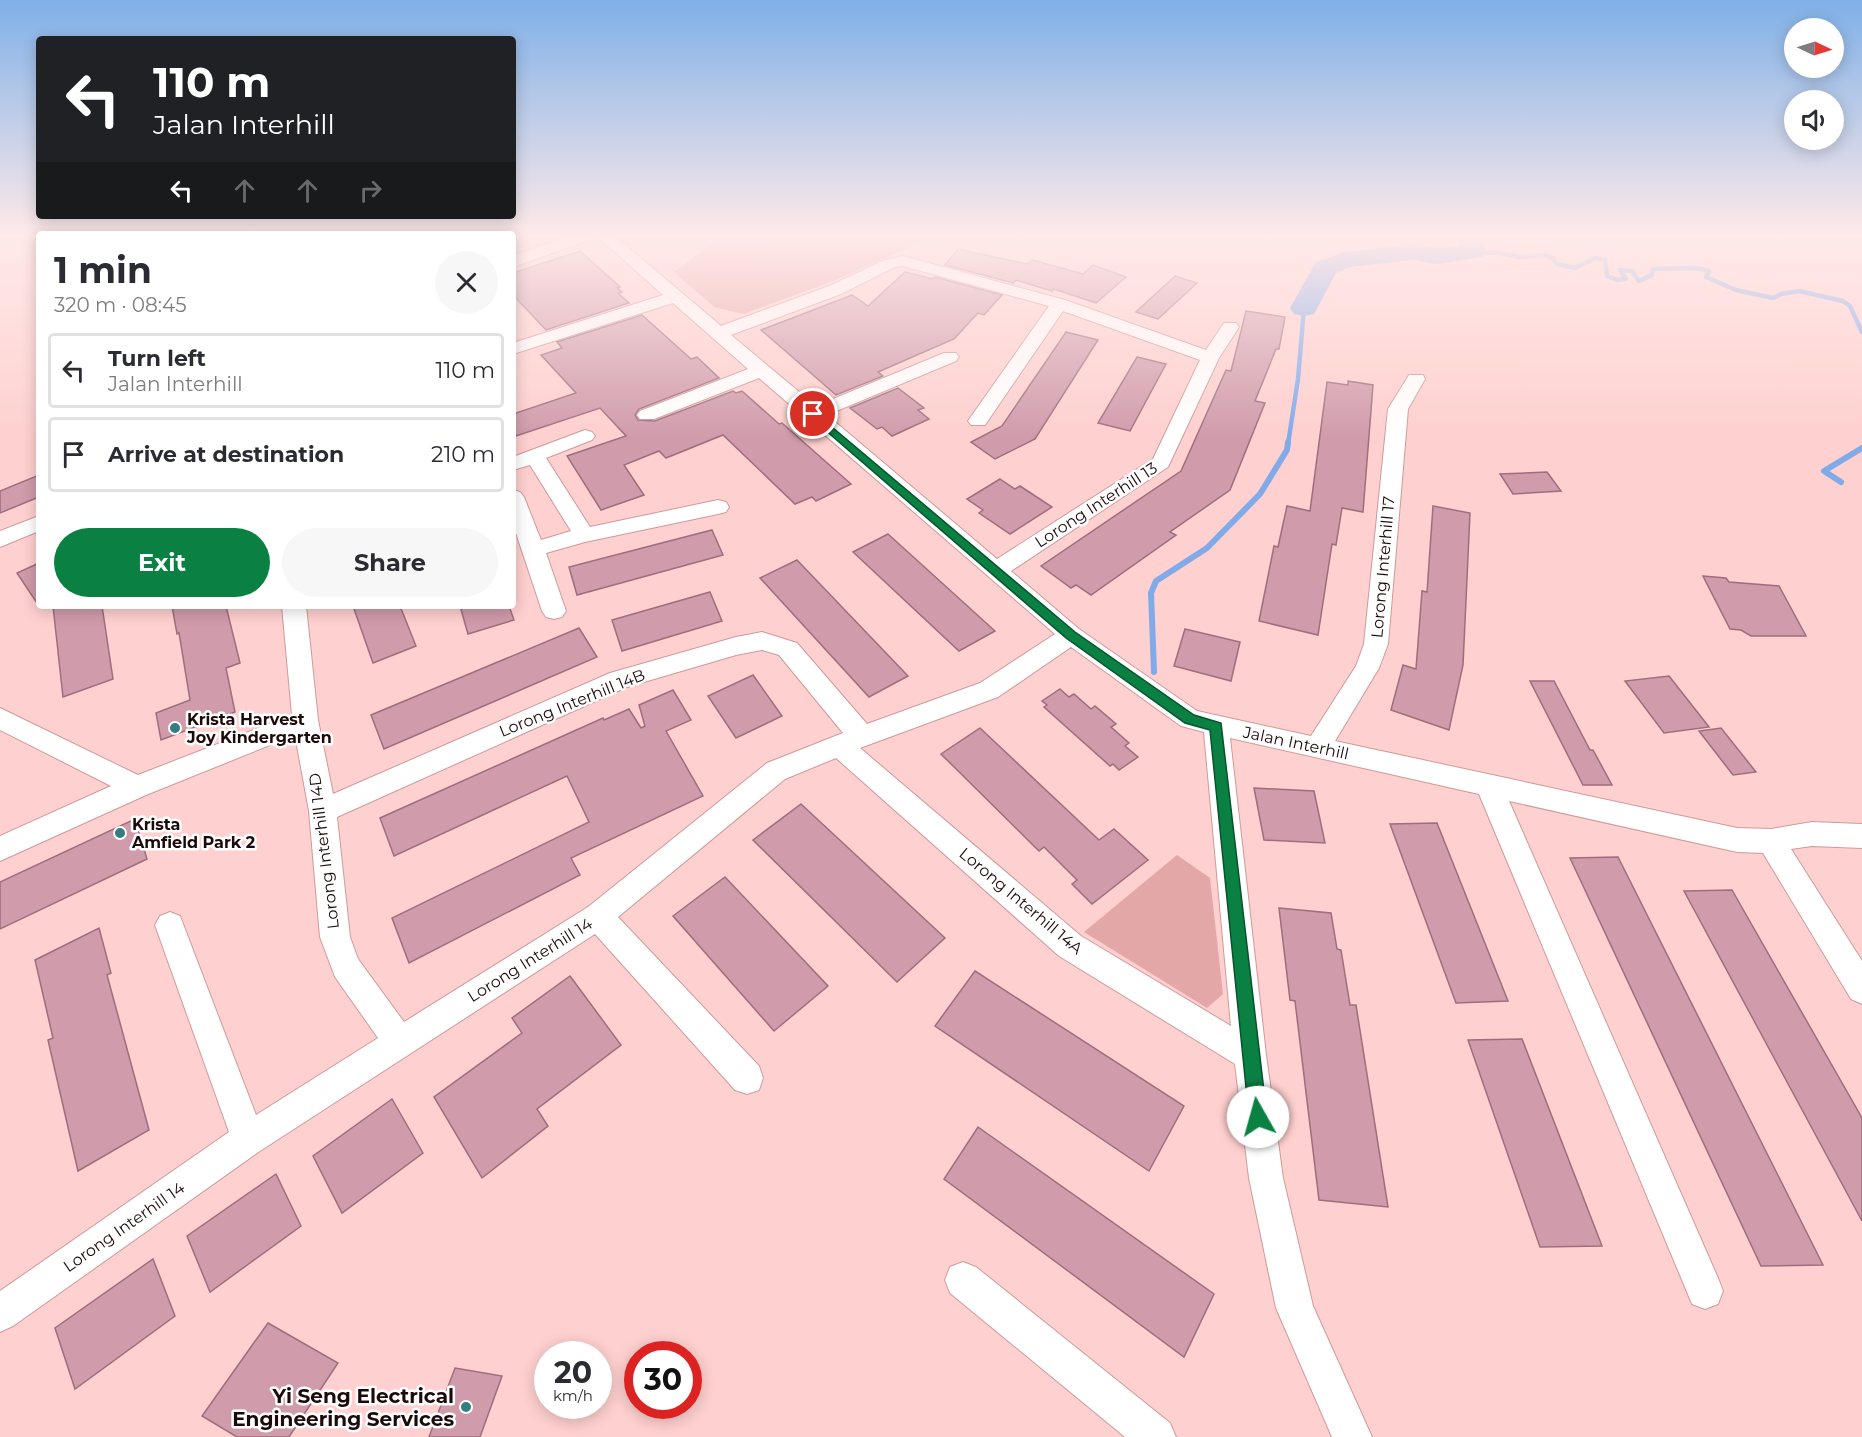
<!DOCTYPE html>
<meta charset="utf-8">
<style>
body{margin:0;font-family:Montserrat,sans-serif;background:#f7f7f7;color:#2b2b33;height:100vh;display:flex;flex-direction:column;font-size:22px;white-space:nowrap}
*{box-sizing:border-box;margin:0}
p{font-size:20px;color:#7c7c81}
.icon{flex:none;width:33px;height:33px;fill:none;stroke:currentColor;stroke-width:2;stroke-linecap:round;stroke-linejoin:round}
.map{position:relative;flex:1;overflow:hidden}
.details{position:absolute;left:36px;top:231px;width:480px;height:378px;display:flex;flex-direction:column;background:#fff;border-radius:6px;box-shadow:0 3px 15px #0003}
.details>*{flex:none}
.top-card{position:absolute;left:36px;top:36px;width:480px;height:183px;border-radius:6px;box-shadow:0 3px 15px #0003;background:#202124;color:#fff;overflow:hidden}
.needle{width:39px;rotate:94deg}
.fabs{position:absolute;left:1784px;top:18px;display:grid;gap:12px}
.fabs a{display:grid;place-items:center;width:60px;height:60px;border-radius:50%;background:#fff;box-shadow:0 3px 15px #0003;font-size:30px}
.speed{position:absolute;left:534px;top:1341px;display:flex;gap:12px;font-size:30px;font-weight:700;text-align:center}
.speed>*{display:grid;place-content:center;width:78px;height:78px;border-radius:50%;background:#fff;box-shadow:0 3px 15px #0003;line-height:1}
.speed small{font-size:15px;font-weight:400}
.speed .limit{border:9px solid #d22;background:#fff;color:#111}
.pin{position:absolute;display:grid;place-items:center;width:51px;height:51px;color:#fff;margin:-26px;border:3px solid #fff;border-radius:50%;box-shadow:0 2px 6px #0007}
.me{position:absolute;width:66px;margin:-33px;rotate:353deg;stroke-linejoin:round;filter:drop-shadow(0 0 4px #0008)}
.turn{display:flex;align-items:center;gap:21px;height:126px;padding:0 18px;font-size:27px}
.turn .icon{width:78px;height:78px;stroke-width:2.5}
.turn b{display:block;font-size:42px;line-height:51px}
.lanes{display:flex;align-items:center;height:57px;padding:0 18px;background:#0003;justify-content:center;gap:30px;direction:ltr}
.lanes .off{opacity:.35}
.round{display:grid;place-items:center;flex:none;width:63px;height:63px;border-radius:32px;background:#f7f7f7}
.overview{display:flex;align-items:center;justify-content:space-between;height:102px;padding:0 18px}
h1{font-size:36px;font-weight:700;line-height:45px}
.button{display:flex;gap:12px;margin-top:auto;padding:12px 18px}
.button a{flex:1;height:69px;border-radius:36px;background:#0b8043;color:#fff;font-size:24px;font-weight:700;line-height:69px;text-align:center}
.button a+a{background:#f7f7f7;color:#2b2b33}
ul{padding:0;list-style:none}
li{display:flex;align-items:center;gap:18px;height:75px;margin:0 12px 9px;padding:0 6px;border:3px solid #e1e1e2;border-radius:6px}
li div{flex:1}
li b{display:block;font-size:22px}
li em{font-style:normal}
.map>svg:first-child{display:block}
.green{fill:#e4a7a7}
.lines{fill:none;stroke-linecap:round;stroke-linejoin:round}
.stream-far1{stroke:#81aae9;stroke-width:4.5}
.stream{stroke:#81aae9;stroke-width:6}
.river{fill:#81aae9;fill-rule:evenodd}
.building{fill:#d09bab;stroke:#9f6e7d;stroke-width:1.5}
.minor-casing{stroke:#d09999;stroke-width:2}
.minor{fill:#fff;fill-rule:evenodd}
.route{fill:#0b8043;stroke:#07532c;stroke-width:1.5}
.poi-dot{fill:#347d80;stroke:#fefefe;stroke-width:2}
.labels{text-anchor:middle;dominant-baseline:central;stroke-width:5;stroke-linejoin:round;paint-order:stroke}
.street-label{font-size:16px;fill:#1c090a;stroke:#fefefe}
.poi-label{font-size:16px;font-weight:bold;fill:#1c090a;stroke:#fefefe;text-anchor:start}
.near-poi-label{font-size:20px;font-weight:bold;fill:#1c090a;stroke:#fefefe;text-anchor:end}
</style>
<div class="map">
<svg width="1862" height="1437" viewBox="0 0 1862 1437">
<rect width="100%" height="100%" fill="#fed0cf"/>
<g class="green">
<polygon points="722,237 926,237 930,238 836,280 743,314 714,307 674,272"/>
<polygon points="1177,855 1210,878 1223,994 1207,1008 1084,932"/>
</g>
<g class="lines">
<g class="stream-far1">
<polyline points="1473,252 1500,253 1519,257 1544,255 1553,258 1557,264 1575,268 1595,258 1605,260 1607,276 1617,280 1626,279 1620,270 1632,271 1639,281 1652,275 1653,269 1696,268 1709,271 1706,277 1736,290 1773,298 1781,294 1799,291 1843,301 1850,306 1862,332"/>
<polyline points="1288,444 1298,379 1304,308"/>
</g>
<g class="stream">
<polyline points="1841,482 1824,471 1862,448"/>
<polyline points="1154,672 1151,593 1156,581 1207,548 1260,494 1287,450 1288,442"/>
</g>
<polygon class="river" points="1456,237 1482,237 1486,252 1482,257 1437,264 1413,260 1350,267 1336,273 1314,314 1304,316 1294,314 1290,308 1316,262 1345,252 1413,244 1437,248 1459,246"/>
</g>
<g class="building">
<polygon points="958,249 1027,264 1032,260 1083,274 1093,265 1126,277 1096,303 1054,289 1052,291 1016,280 1013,283 945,265"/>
<polygon points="580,251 620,287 617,288 622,292 618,293 629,303 546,330 513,295 513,273"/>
<polygon points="905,272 933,279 935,277 1002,295 984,315 978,313 954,339 878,372 883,376 836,395 761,330 852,295 868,306"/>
<polygon points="1175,276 1197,283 1158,319 1136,312"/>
<polygon points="1246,311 1285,317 1279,349 1276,349 1255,401 1265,403 1230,490 1170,532 1176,535 1091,595 1076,585 1071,588 1041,566 1181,471 1226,370 1231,371"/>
<polygon points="642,315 691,359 697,357 719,378 639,409 635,415 638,420 655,421 733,391 736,393 742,391 779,424 782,423 851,484 816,501 812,497 795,504 723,435 666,458 659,451 624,465 644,495 601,510 567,456 626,436 600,408 513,437 513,414 576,393 541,355 562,348 557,342"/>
<polygon points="1066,332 1098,340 1035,439 995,459 971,442 1002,426"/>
<polygon points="1137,357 1166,364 1130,431 1098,423"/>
<polygon points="1348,381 1373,385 1363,512 1342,508 1336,545 1332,544 1318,635 1259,621 1274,546 1278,547 1287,506 1310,511 1327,382 1348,385"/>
<polygon points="898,388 924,408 918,410 929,419 892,436 882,427 877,429 850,408"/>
<polygon points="1547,472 1561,491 1513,494 1500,474"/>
<polygon points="39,475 39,497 0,513 0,491"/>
<polygon points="1000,479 1015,489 1020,486 1052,507 1010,534 979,513 983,510 967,499"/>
<polygon points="1433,506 1470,513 1463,665 1449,730 1391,710 1403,665 1416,669 1422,591 1427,592"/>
<polygon points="712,530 723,555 577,595 569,567"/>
<polygon points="888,534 995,631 959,651 853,552"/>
<polygon points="797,560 908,676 869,697 760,578"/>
<polygon points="39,563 39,606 17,573"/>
<polygon points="1703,576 1726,578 1729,582 1779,586 1806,636 1751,636 1741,630 1730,629"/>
<polygon points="710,592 722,621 622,651 612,620"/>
<polygon points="53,606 102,606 113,679 63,697"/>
<polygon points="172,606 226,606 240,663 226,668 235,712 161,740 156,713 190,700 179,633 177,634"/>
<polygon points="353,606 400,606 416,646 373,663"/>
<polygon points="460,606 509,606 514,620 468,634"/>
<polygon points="579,628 597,657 384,749 371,715"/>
<polygon points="1185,629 1240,642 1231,681 1174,666"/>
<polygon points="753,675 782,716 736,738 708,696"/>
<polygon points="1669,676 1709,727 1664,733 1625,681"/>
<polygon points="1530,681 1554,681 1590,750 1593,750 1612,785 1583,785"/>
<polygon points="1060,689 1069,697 1074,694 1091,709 1095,706 1116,724 1111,727 1129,743 1125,746 1138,757 1119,770 1113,764 1110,766 1044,707 1047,705 1042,701"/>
<polygon points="673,690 691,720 666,731 703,796 571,858 580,875 409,963 392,918 589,822 567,776 394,856 380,818 603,718 604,720 629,709 641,728 645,726 639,705"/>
<polygon points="980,728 1099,840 1114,829 1148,860 1092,904 1072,884 1077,880 1044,847 1039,851 941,754"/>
<polygon points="1721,728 1756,772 1733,775 1699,731"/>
<polygon points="1254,788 1314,791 1325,843 1264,840"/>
<polygon points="801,804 945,938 897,982 753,840"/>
<polygon points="135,819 147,859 0,929 0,882"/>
<polygon points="1437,823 1508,1001 1456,1003 1390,824"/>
<polygon points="1618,857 1823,1265 1761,1266 1570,858"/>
<polygon points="725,877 828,986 774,1031 673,916"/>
<polygon points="1732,890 1862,1118 1862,1221 1684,891"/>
<polygon points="1279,908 1331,913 1337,949 1341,950 1350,1005 1356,1005 1388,1207 1319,1200 1295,1001 1290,1000"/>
<polygon points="99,928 111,973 107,975 149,1130 78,1171 48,1040 53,1038 35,960"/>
<polygon points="975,971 1184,1106 1149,1171 935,1026"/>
<polygon points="570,976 621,1045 537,1109 548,1126 482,1178 434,1097 522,1033 512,1018"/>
<polygon points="1522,1039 1602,1246 1540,1247 1468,1040"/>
<polygon points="392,1099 423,1153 342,1213 313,1156"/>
<polygon points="978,1127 1214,1294 1184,1357 944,1179"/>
<polygon points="276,1174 301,1226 210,1292 187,1236"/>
<polygon points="153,1259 175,1316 75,1389 55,1328"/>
<polygon points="268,1323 338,1363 289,1437 237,1437 202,1416"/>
<polygon points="455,1368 502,1376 480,1437 429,1437"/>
</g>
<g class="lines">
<g class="minor-casing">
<g id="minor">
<polygon points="568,237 592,237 590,240 513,267 513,256"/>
<path d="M 598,237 L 616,237 L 721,326 L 829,286 L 885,260 L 903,256 L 1065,300 L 1206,350 L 1224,323 L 1236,323 L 1239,327 L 1219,358 L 1168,467 L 1011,571 L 1079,629 L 1197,711 L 1311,736 L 1356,666 L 1364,644 L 1388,409 L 1409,375 L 1423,375 L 1425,379 L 1408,409 L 1388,644 L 1379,668 L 1335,741 L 1737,828 L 1771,829 L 1812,822 L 1862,824 L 1862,848 L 1812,846 L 1791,849 L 1862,961 L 1862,1004 L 1851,999 L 1763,853 L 1737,852 L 1509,801 L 1718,1278 L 1723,1291 L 1718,1304 L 1705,1309 L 1692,1304 L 1479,794 L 1230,738 L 1266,1055 L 1283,1178 L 1313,1306 L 1372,1437 L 1332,1437 L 1276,1308 L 1249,1178 L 1235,1064 L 1059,956 L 836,758 L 785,779 L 618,917 L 759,1066 L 763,1078 L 759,1090 L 747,1094 L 735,1090 L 595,934 L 260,1151 L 13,1326 L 0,1332 L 0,1291 L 229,1132 L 155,925 L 160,916 L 170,912 L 180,916 L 256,1115 L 378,1038 L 335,977 L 320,937 L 309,811 L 295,735 L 146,795 L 0,861 L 0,836 L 111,786 L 0,730 L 0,708 L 138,775 L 292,715 L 282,606 L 306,606 L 318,720 L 333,794 L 610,673 L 736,637 L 762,632 L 797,643 L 867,724 L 980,683 L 1055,634 L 759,378 L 654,419 L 640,419 L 637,415 L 640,411 L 748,369 L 673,303 L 513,354 L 513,343 L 663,295 ZM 903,266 L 1049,306 L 968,421 L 971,425 L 985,425 L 1063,311 L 1200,360 L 1153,459 L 997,559 L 827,415 L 956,361 L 959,357 L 956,353 L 944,353 L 816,406 L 731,335 L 841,294 L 895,267 ZM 1071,647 L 1181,726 L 1204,732 L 1231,1026 L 1081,936 L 860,748 L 998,697 ZM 762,650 L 779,655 L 843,733 L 767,763 L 588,907 L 404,1022 L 358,959 L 350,937 L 337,817 L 627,687 L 736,655 Z"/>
<polygon points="585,430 592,432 595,436 592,440 546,458 590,527 718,500 726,502 729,507 726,512 718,514 585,542 546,553 566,611 562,617 554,619 546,617 542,611 513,524 513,490 520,492 524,497 541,540 571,531 530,465 513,470 513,457"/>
<polygon points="39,516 39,531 0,547 0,531"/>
<polygon points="963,1262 976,1267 1170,1423 1176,1437 1125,1437 950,1293 945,1280 950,1267"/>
</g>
</g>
<use href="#minor" class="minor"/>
</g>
<linearGradient id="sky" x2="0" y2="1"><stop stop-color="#7fb0e8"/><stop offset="0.54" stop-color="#ffeae9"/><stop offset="1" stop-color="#ffeae9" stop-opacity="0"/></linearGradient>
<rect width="1862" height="438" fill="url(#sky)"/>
<polygon class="route" points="813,411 1075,632 1194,715 1221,723 1267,1117 1264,1123 1258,1126 1252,1123 1249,1117 1210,730 1185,723 1066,638 810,417 810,412"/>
<g class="poi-dot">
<circle cx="175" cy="728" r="6"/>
<circle cx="120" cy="833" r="6"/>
<circle cx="466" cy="1407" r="6"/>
</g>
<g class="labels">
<g class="street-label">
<text transform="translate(1096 505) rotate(-33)">Lorong Interhill 13</text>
<text transform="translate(1383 567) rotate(-85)">Lorong Interhill 17</text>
<text transform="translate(572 703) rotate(-22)">Lorong Interhill 14B</text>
<text transform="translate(1296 743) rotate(12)">Jalan Interhill</text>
<text transform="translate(324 851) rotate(-97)">Lorong Interhill 14D</text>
<text transform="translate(1021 901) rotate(40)">Lorong Interhill 14A</text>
<text transform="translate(530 960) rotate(-32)">Lorong Interhill 14</text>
<text transform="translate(124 1227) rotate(-35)">Lorong Interhill 14</text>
</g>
<g class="poi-label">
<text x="187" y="719">Krista Harvest<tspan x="187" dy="18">Joy Kindergarten</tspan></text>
<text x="132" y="824">Krista<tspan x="132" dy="18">Amfield Park 2</tspan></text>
</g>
<g class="near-poi-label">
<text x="454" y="1396">Yi Seng Electrical<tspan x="454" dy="23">Engineering Services</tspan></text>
</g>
</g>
</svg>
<div class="fabs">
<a><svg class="needle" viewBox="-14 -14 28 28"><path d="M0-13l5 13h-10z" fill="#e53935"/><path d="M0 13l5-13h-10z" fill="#7c7c81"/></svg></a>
<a><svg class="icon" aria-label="sound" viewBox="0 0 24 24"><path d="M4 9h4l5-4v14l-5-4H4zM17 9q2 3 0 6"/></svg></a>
</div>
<div class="speed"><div>20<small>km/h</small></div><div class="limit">30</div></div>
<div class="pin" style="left:813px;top:414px;background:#d93025"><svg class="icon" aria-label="arrive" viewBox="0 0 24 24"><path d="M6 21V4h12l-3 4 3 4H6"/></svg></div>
<svg class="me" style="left:1258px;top:1117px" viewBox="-20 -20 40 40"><circle r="19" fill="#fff"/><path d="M0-13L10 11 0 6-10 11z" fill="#0b8043"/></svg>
<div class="top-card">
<div class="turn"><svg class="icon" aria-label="left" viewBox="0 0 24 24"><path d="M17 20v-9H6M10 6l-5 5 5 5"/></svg><div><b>110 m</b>Jalan Interhill</div></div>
<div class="lanes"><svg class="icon" aria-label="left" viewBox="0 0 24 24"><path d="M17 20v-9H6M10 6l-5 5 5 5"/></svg><svg class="icon off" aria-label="ahead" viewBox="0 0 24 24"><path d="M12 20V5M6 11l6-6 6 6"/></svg><svg class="icon off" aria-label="ahead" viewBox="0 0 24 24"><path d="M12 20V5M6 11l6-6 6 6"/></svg><svg class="icon off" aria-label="right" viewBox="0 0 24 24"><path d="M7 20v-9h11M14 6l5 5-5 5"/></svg></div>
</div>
<section class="details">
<div class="overview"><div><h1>1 min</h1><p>320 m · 08:45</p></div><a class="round"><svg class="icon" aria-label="close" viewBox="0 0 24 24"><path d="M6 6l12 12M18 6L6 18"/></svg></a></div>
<ul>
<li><svg class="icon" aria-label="left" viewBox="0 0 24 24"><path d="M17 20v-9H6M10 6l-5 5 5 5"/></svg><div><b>Turn left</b><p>Jalan Interhill</p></div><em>110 m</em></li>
<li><svg class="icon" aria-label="arrive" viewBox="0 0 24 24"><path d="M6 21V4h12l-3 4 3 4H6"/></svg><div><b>Arrive at destination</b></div><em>210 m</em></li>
</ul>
<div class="button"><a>Exit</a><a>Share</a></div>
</section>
</div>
